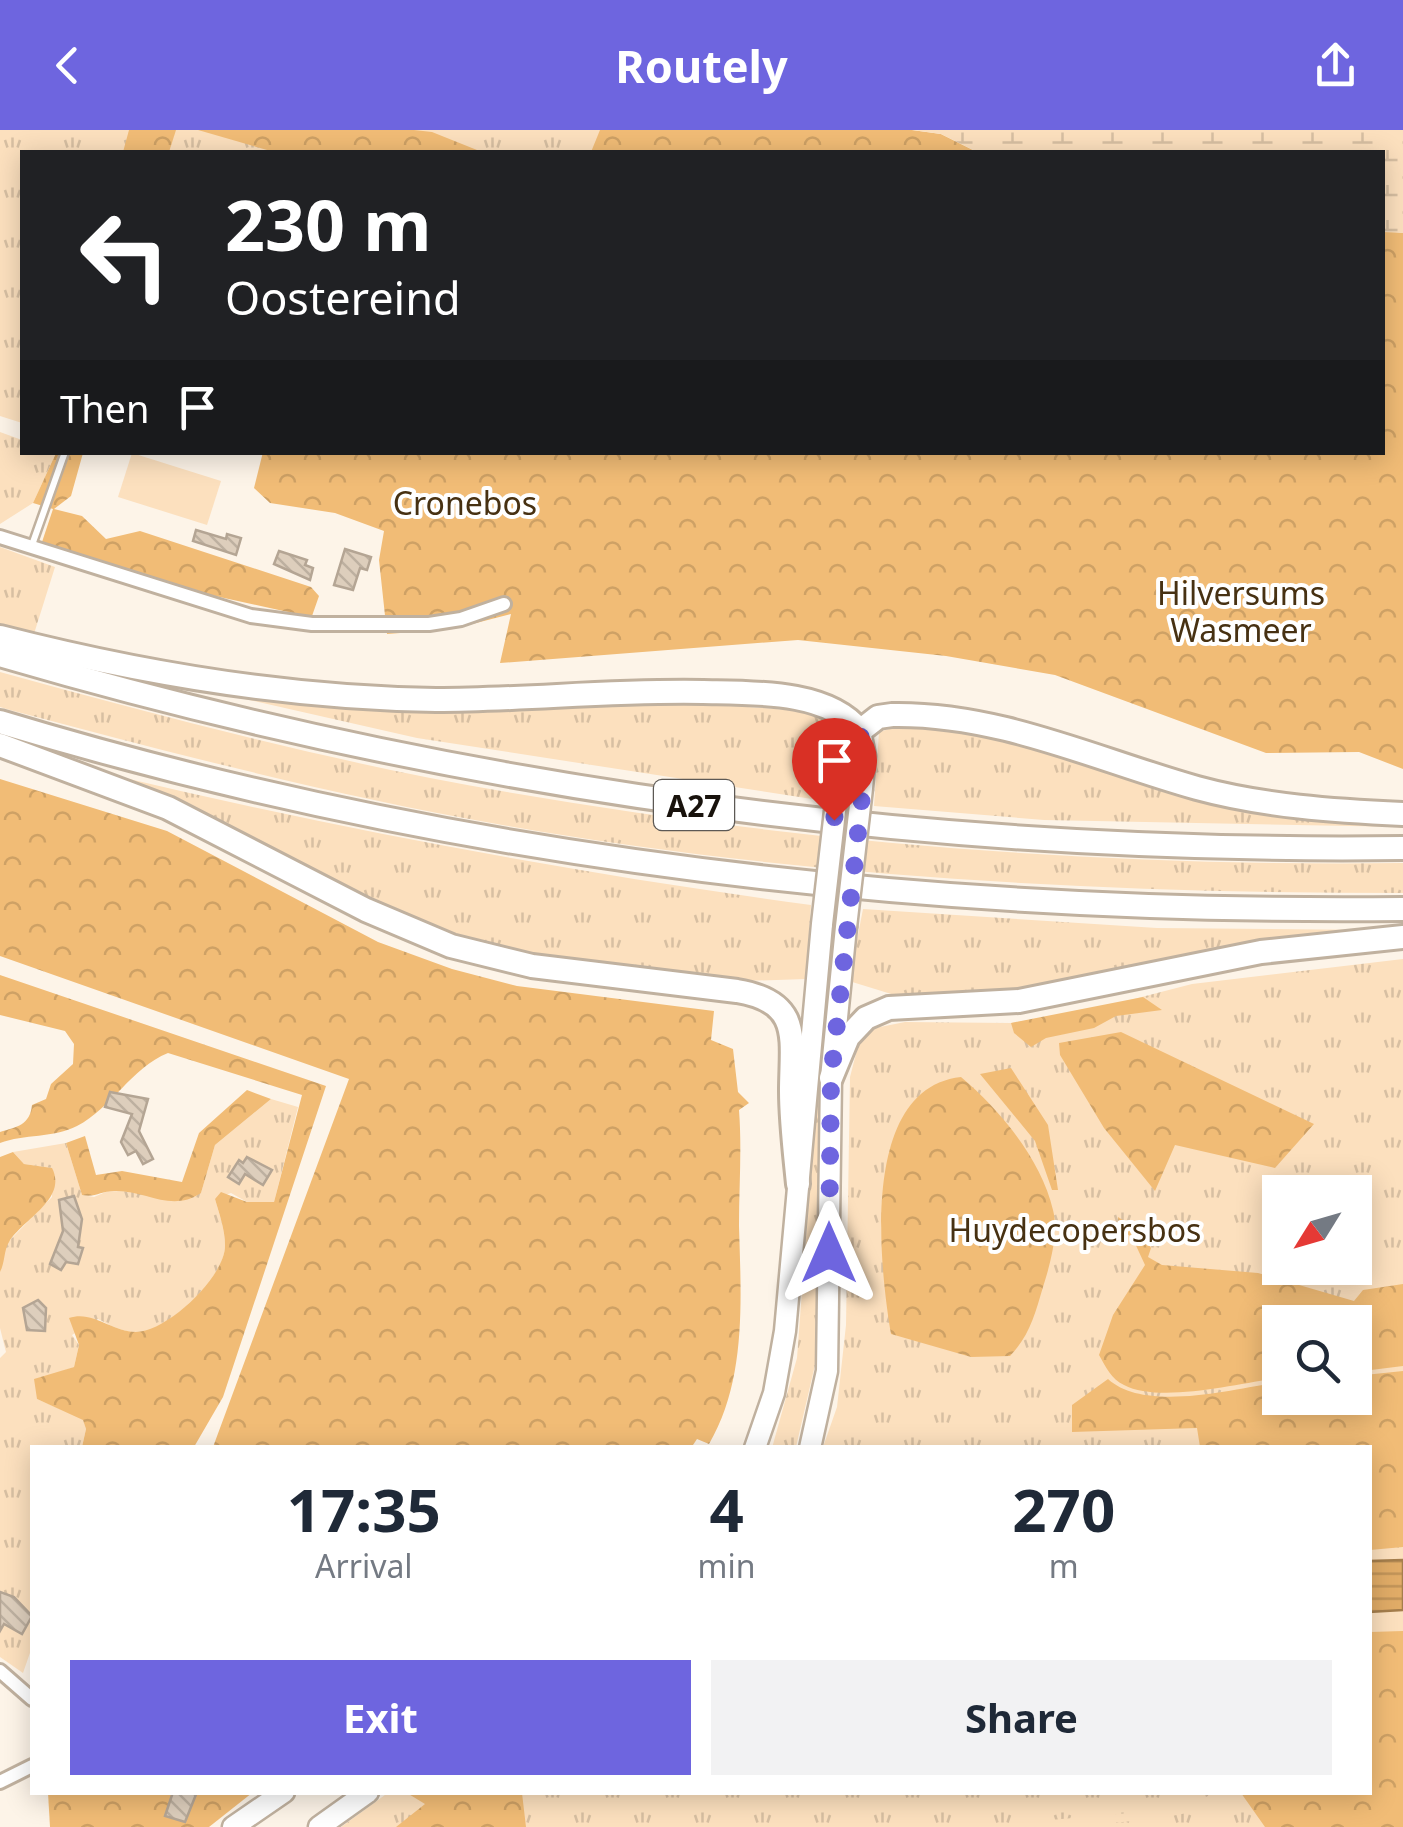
<!DOCTYPE html>
<style>
body{margin:0;font-family:"Noto Sans",sans-serif;background:#f2f2f3;color:#1f2937;height:100vh;display:flex;flex-direction:column;font-size:38px;white-space:nowrap}
*{box-sizing:border-box;margin:0}
p{font-size:32px;color:#747a83}
.icon{flex:none;width:55px;height:55px;fill:none;stroke:currentColor;stroke-width:2;stroke-linecap:round;stroke-linejoin:round}
.map{position:relative;flex:1;overflow:hidden}
.panel{position:absolute;left:30px;top:1315px;width:1342px;height:350px;display:flex;flex-direction:column;background:#fff;border-radius:0px;box-shadow:0 5px 25px #0003}
.panel>*{flex:none}
.guide{position:absolute;left:20px;top:20px;width:1365px;height:305px;border-radius:0px;box-shadow:0 5px 25px #0003;background:#202124;color:#fff;overflow:hidden}
.needle{width:65px;rotate:233deg}
.controls{position:absolute;left:1262px;top:1045px;display:grid;gap:20px}
.controls a{display:grid;place-items:center;width:110px;height:110px;border-radius:0px;background:#fff;box-shadow:0 5px 25px #0003;font-size:50px}
.pin{position:absolute;display:grid;place-items:center;width:85px;height:85px;color:#fff;margin:-102px -42px;border-radius:50% 50% 50% 0;rotate:-45deg;box-shadow:0 0 10px #0007}
.pin .icon{rotate:45deg}
.me{position:absolute;width:110px;margin:-55px;rotate:0deg;stroke-linejoin:round;filter:drop-shadow(0 0 8px #0008)}
.turn{display:flex;align-items:center;gap:35px;height:210px;padding:0 40px;font-size:45px}
.turn .icon{width:130px;height:130px;stroke-width:2.5}
.turn b{display:block;font-size:70px;line-height:85px}
.then{display:flex;align-items:center;height:95px;padding:0 40px;background:#0003;gap:20px;font-size:38px}
.eta{display:flex;justify-content:space-evenly;align-items:center;height:170px;text-align:center}
.eta b{font-size:60px;font-weight:700;line-height:70px}
.primary-button{display:flex;gap:20px;margin-top:auto;padding:20px 40px}
.primary-button a{flex:1;height:115px;border-radius:0px;background:#6e65df;color:#fff;font-size:40px;font-weight:700;line-height:115px;text-align:center}
.primary-button a+a{background:#f2f2f3;color:#1f2937}
header{display:flex;justify-content:space-between;align-items:center;height:130px;padding:0 40px;background:#6e65df;color:#fff;font-size:45px;font-weight:700}
.map>svg:first-child{display:block}
.grass{fill:url(#grass-tufts);fill-rule:evenodd}
.forest{fill:url(#forest-crowns)}
.wetland{fill:url(#wetland-marsh)}
.pitch{fill:#fce0be}
.water{fill:url(#water-rules);stroke:#a57e4c;stroke-width:2.5}
.building{fill:url(#building-back-hatch);stroke:#b4a594;stroke-width:2.5}
.lines{fill:none;stroke-linecap:round;stroke-linejoin:round}
.service-casing{stroke:#c0b19f;stroke-width:11}
.minor-casing{stroke:#c0b19f;stroke-width:18}
.primary-casing{stroke:#c0b19f;stroke-width:25}
.motorway-casing{stroke:#c0b19f;stroke-width:28}
.service{stroke:#fff;stroke-width:6}
.minor{stroke:#fff;stroke-width:12}
.primary{stroke:#fff;stroke-width:20}
.motorway{stroke:#fff;stroke-width:22}
.primary-bridge-casing{stroke:#c0b19f;stroke-width:25;stroke-linecap:butt}
.primary-bridge{stroke:#fff;stroke-width:20}
.route{stroke:#6e65df;stroke-width:18;stroke-dasharray:0 32.4}
.labels{text-anchor:middle;dominant-baseline:central;stroke-width:8;stroke-linejoin:round;paint-order:stroke}
.shield{fill:#fff;stroke:#5d5955;stroke-width:2.5}
.shield-label{font-size:30px;font-weight:bold;fill:#18120c}
.park-label{font-size:32px;fill:#473112;stroke:#fff}
</style>
<header><svg class="icon" aria-label="back" viewBox="0 0 24 24"><path d="M15 5l-7 7 7 7"/></svg>Routely<svg class="icon" aria-label="share" viewBox="0 0 24 24"><path d="M12 15V3M7 8l5-5 5 5M5 13v7h14v-7"/></svg></header>
<div class="map">
<svg width="1403" height="1697" viewBox="0 0 1403 1697">
<defs>
<pattern id="grass-tufts" width="24" height="20" patternUnits="userSpaceOnUse" patternTransform="scale(2.5)"><rect width="24" height="20" fill="#fce0be"/><path d="M3 7l-1-3M5 7V3M7 7l1-3M15 17l-1-3M17 17v-4M19 17l1-3" fill="none" stroke="#d7bfa2"/></pattern>
<pattern id="forest-crowns" width="20" height="18" patternUnits="userSpaceOnUse" patternTransform="scale(2.5)"><rect width="20" height="18" fill="#f1bc76"/><path d="M2 6a3 3 0 1 1 6 0M12 15a3 3 0 1 1 6 0" fill="none" stroke="#cea165"/></pattern>
<pattern id="wetland-marsh" width="20" height="14" patternUnits="userSpaceOnUse" patternTransform="scale(2.5)"><rect width="20" height="14" fill="#fce0be"/><path d="M1 5h8M5 5V1M11 12h8M15 12V8" fill="none" stroke="#d7bfa2"/></pattern>
<pattern id="water-rules" width="6" height="5" patternUnits="userSpaceOnUse" patternTransform="scale(2.5)"><rect width="6" height="5" fill="#e1ac67"/><path d="M0 2.5h6" fill="none" stroke="#c09358"/></pattern>
<pattern id="building-back-hatch" width="6" height="6" patternUnits="userSpaceOnUse" patternTransform="scale(2.5)"><rect width="6" height="6" fill="#ddcebc"/><path d="M-1 5l2 2M0 0l6 6M5-1l2 2" fill="none" stroke="#bdb0a0"/></pattern>
</defs>
<rect width="100%" height="100%" fill="#fdf4e8"/>
<g class="grass">
<polygon points="0,0 654,0 646,22 22,22 22,293 0,286"/>
<polygon points="0,302 22,310 22,322 56,323 33,373 0,394"/>
<polygon points="0,417 55,437 33,507 0,496"/>
<path d="M 0,542 C 167,588 336,633 507,662 C 803,713 1103,737 1403,733 L 1403,763 C 1100,763 797,747 497,694 C 333,665 171,623 10,580 L 0,577 Z"/>
<path d="M 192,557 C 275,567 359,583 442,583 C 540,583 641,564 739,576 C 767,580 822,576 838,602 L 825,671 L 417,608 Z"/>
<polygon points="906,594 986,605 1403,688 1403,697 1044,690 874,676 879,602"/>
<path d="M 112,645 C 343,700 575,743 811,775 L 806,849 L 714,852 L 594,838 L 487,816 L 425,797 L 233,698 Z"/>
<polygon points="863,779 1157,798 1376,800 1059,860 901,867 849,851"/>
<path d="M 1403,829 L 1403,1697 L 341,1697 L 389,1662 L 1370,1662 L 1370,1318 L 823,1317 L 837,1277 L 846,1195 L 850,947 L 858,916 L 875,898 L 905,892 L 1011,893 L 1099,878 L 1192,854 ZM 1280,1062 L 1355,1062 L 1355,1138 L 1280,1138 ZM 1280,1192 L 1355,1192 L 1355,1268 L 1280,1268 Z"/>
<polygon points="824,865 830,866 820,976 815,1235 796,1317 772,1318 797,1228"/>
<path d="M 271,969 L 298,977 L 274,1072 L 247,1072 L 231,1063 L 215,1069 C 219,1083 225,1100 225,1115 C 226,1144 177,1190 150,1200 C 133,1207 113,1197 98,1189 L 72,1205 L 79,1215 L 74,1237 L 57,1243 L 37,1269 L 83,1289 L 86,1299 L 82,1317 L 32,1318 L 32,1517 L 23,1543 L 0,1527 L 0,1228 L 6,1222 L 0,1198 L 0,1142 L 6,1114 L 52,1067 L 51,1038 L 24,1034 L 13,1022 L 66,1013 L 82,1065 L 94,1067 L 108,1061 L 201,1063 L 215,1015 Z"/>
</g>
<g class="forest">
<polygon points="129,0 176,0 169,22 123,22"/>
<polygon points="198,0 414,0 432,2 482,22 274,22"/>
<polygon points="600,0 912,0 941,4 977,22 591,22"/>
<polygon points="1389,101 1403,103 1403,639 1359,622 1266,623 1055,545 946,526 798,510 500,533 511,484 453,499 387,504 379,430 384,401 335,383 270,373 254,358 263,322 1382,322 1383,102"/>
<polygon points="56,323 83,323 71,366 54,379 82,386 106,409 140,401 311,457 319,466 312,486 306,486 206,464 41,415 53,379 33,373"/>
<path d="M 0,649 L 167,701 L 378,812 L 452,839 L 517,856 L 714,881 L 711,910 L 733,919 L 738,962 L 749,973 L 739,980 C 742,1019 739,1057 739,1096 C 741,1168 747,1250 709,1314 L 697,1309 L 691,1318 L 213,1317 L 349,949 L 0,826 Z"/>
<path d="M 0,845 L 326,956 L 223,1267 L 194,1317 L 82,1317 L 86,1299 L 83,1290 L 37,1269 L 34,1249 L 74,1237 L 79,1215 L 69,1188 C 93,1180 112,1202 136,1202 C 167,1202 226,1146 225,1115 C 225,1100 219,1083 215,1069 L 221,1062 L 247,1072 L 274,1072 L 302,965 L 168,923 C 131,938 112,978 77,996 C 54,1008 24,1004 0,1013 L 0,1002 C 17,997 30,995 32,975 L 46,969 L 51,954 L 73,934 L 74,914 L 65,901 L 0,885 Z"/>
<polygon points="1143,867 1162,880 1116,886 1094,898 1046,908 1031,917 1014,903 1011,893"/>
<polygon points="1121,902 1314,994 1275,1038 1175,1015 1155,1061 1104,998 1060,925 1059,913"/>
<polygon points="1011,938 1048,995 1058,1060 1052,1060 1035,1011 980,944"/>
<path d="M 961,947 C 1000,980 1041,1029 1053,1080 C 1059,1103 1050,1135 1043,1157 C 1035,1184 1030,1205 1010,1226 L 971,1227 L 891,1204 C 879,1133 860,958 961,947 Z"/>
<path d="M 247,960 L 271,969 L 215,1015 L 201,1063 C 171,1083 146,1060 114,1061 C 101,1061 95,1068 82,1065 L 66,1013 L 85,1006 L 96,1045 L 122,1041 L 182,1052 L 199,1003 Z"/>
<path d="M 13,1022 L 24,1034 L 52,1038 C 68,1069 23,1089 9,1112 C 4,1119 5,1133 0,1142 L 0,1027 Z"/>
<path d="M 1118,1087 L 1140,1101 L 1151,1118 L 1148,1127 L 1162,1135 L 1258,1143 L 1354,1171 L 1363,1160 L 1403,1154 L 1403,1236 L 1355,1242 L 1355,1192 L 1280,1192 L 1280,1248 C 1240,1253 1160,1274 1124,1255 C 1111,1249 1106,1237 1099,1225 L 1113,1185 L 1145,1135 L 1132,1107 L 1119,1099 Z"/>
<path d="M 1403,1241 L 1403,1417 L 1370,1420 L 1370,1318 L 1200,1317 L 1197,1298 L 1072,1302 L 1072,1275 L 1108,1249 C 1145,1283 1234,1259 1280,1252 L 1280,1268 L 1355,1268 L 1355,1246 Z"/>
<polygon points="1403,1501 1403,1697 1265,1697 1241,1663 1370,1662 1370,1502"/>
<polygon points="48,1663 252,1663 209,1697 50,1697"/>
<polygon points="407,1663 522,1663 526,1697 396,1697 425,1674"/>
</g>
<polygon class="wetland" points="912,0 1403,0 1403,103 1383,102 1382,22 977,22 941,4"/>
<g class="pitch">
<polygon points="132,323 221,351 207,395 118,367"/>
<path d="M 1215,1662 L 1234,1663 C 1203,1697 1029,1697 971,1697 L 1186,1678 Z"/>
</g>
<polygon class="water" points="1403,1430 1403,1480 1370,1482 1370,1431"/>
<g class="building">
<polygon points="196,400 226,409 227,404 241,408 236,425 193,411"/>
<polygon points="345,419 371,427 367,440 360,438 353,460 334,455"/>
<polygon points="279,421 307,430 305,435 313,438 310,450 274,434"/>
<polygon points="110,962 148,969 139,1001 153,1029 143,1034 136,1021 128,1025 121,1012 132,984 105,977"/>
<polygon points="247,1027 272,1040 263,1055 245,1044 239,1054 228,1047 239,1030 243,1033"/>
<polygon points="74,1066 82,1089 78,1117 83,1118 78,1134 66,1132 61,1140 50,1134 63,1101 59,1070"/>
<polygon points="38,1170 46,1178 45,1201 27,1200 23,1178"/>
<polygon points="0,1462 14,1467 32,1486 22,1504 4,1494 0,1501"/>
<polygon points="173,1662 197,1662 185,1692 165,1686"/>
</g>
<g class="lines">
<g class="service-casing">
<polyline id="service" points="32,415 65,322"/>
</g>
<g class="minor-casing">
<g id="minor">
<polyline points="0,407 251,486 312,494 429,494 461,489 504,474"/>
<polyline points="0,1541 32,1569"/>
<polyline points="0,1652 32,1636"/>
</g>
</g>
<g class="primary-casing">
<g id="primary">
<polyline points="860,601 865,626 862,658"/>
<polyline points="838,655 846,619 860,601"/>
<polyline points="755,1318 774,1263 785,1201 822,794"/>
<polyline points="810,1318 827,1241 831,948 846,797"/>
<polyline points="233,1697 284,1662"/>
<polyline points="319,1697 368,1662"/>
</g>
</g>
<g class="motorway-casing">
<g id="motorway">
<path d="M 0,507 C 144,544 287,568 436,570 C 525,570 614,560 703,562 C 752,563 828,560 860,601 L 878,587 L 892,585 C 999,583 1097,630 1197,658 C 1263,676 1335,681 1403,684"/>
<path d="M 0,525 C 457,659 927,724 1403,718"/>
<path d="M 0,592 C 453,729 930,784 1403,779"/>
<path d="M 0,615 L 168,678 L 366,780 L 451,816 L 532,836 L 737,861 C 803,872 791,909 791,961 C 791,992 795,1023 798,1054"/>
<polyline points="831,948 848,907 866,888 889,878 1019,871 1261,822 1403,807"/>
</g>
</g>
<use href="#service" class="service"/>
<use href="#minor" class="minor"/>
<use href="#primary" class="primary"/>
<use href="#motorway" class="motorway"/>
<g class="primary-bridge-casing">
<g id="primary-bridge">
<polyline points="822,794 838,655"/>
<polyline points="846,797 862,658"/>
</g>
</g>
<use href="#primary-bridge" class="primary-bridge"/>
</g>
<g class="lines">
<polyline class="route" points="829,1123 831,948 865,639 860,601 843,629 834,690"/>
</g>
<g class="labels">
<rect class="shield" x="654" y="650" width="80" height="50" rx="8"/>
<g class="shield-label">
<text x="694" y="675">A27</text>
</g>
<g class="park-label">
<text x="465" y="372">Cronebos</text>
<text x="1241" y="462">Hilversums<tspan x="1241" dy="37">Wasmeer</tspan></text>
<text x="1075" y="1099">Huydecopersbos</text>
</g>
</g>
</svg>
<div class="controls">
<a><svg class="needle" viewBox="-14 -14 28 28"><path d="M0-13l5 13h-10z" fill="#e53935"/><path d="M0 13l5-13h-10z" fill="#747a83"/></svg></a>
<a><svg class="icon" aria-label="search" viewBox="0 0 24 24"><circle cx="10" cy="10" r="6"/><path d="M15 15l6 6"/></svg></a>
</div>
<div class="pin" style="left:834px;top:690px;background:#d93025"><svg class="icon" aria-label="arrive" viewBox="0 0 24 24"><path d="M6 21V4h12l-3 4 3 4H6"/></svg></div>
<svg class="me" style="left:829px;top:1123px" viewBox="-20 -20 40 40"><path d="M0-17L14 15 0 8-14 15z" fill="#6e65df" stroke="#fff" stroke-width="4"/></svg>
<div class="guide">
<div class="turn"><svg class="icon" aria-label="left" viewBox="0 0 24 24"><path d="M17 20v-9H6M10 6l-5 5 5 5"/></svg><div><b>230 m</b>Oostereind</div></div>
<div class="then">Then<svg class="icon" aria-label="arrive" viewBox="0 0 24 24"><path d="M6 21V4h12l-3 4 3 4H6"/></svg></div>
</div>
<section class="panel">
<div class="eta">
<div><b>17:35</b><p>Arrival</p></div>
<div><b>4</b><p>min</p></div>
<div><b>270</b><p>m</p></div>
</div>
<div class="primary-button"><a>Exit</a><a>Share</a></div>
</section>
</div>
